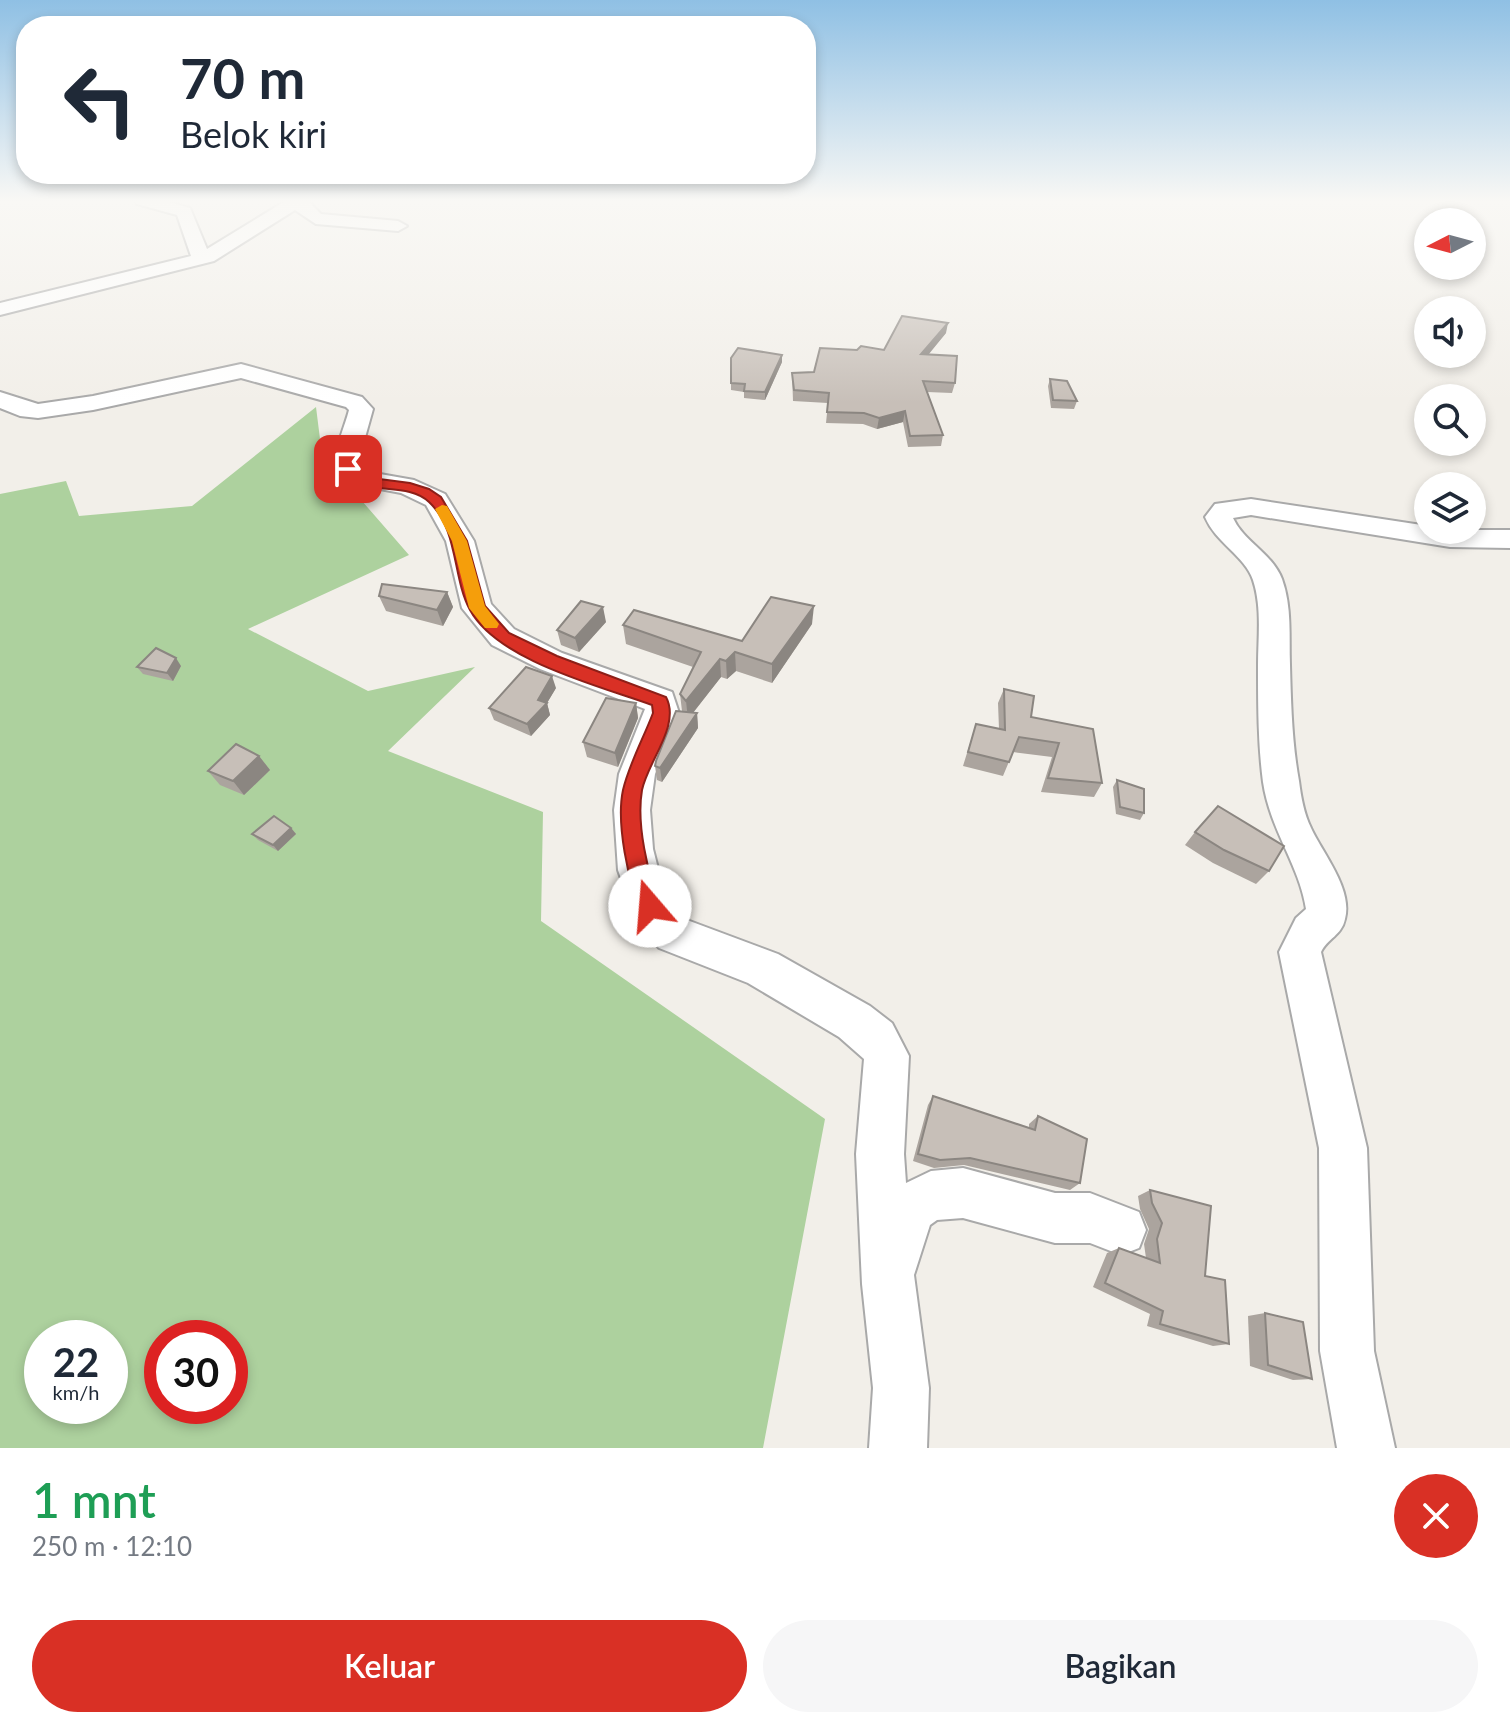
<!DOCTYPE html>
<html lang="id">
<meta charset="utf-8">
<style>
body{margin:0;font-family:Lato,sans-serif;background:#f6f6f7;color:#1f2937;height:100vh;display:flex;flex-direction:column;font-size:30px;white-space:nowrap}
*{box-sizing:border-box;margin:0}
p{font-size:26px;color:#747a83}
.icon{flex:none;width:44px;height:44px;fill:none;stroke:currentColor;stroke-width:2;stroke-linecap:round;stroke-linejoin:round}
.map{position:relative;height:1448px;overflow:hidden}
.panel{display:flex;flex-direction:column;background:#fff;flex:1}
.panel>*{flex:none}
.banner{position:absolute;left:16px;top:16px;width:800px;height:168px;border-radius:32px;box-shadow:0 4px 12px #0003;background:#fff;color:#1f2937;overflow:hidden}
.needle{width:52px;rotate:264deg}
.controls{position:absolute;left:1414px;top:208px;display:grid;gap:16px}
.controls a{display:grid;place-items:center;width:72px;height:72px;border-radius:50%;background:#fff;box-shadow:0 4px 12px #0003;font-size:40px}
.speed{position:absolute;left:24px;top:1320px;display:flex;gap:16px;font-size:40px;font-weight:700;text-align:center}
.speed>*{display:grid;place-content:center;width:104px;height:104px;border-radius:50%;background:#fff;box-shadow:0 4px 12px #0003;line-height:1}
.speed small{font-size:20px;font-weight:400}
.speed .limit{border:12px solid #d22;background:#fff;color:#111}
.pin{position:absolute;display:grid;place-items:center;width:68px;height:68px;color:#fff;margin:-34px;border-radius:16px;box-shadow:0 4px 12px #0006}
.me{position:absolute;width:88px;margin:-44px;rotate:342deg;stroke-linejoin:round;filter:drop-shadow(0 0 6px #0008)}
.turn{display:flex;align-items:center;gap:28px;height:168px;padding:0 32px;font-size:36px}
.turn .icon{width:104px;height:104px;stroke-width:2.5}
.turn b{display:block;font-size:56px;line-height:68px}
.round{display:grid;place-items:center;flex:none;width:84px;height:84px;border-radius:42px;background:#f6f6f7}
.summary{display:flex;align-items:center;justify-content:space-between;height:136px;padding:0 32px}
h1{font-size:48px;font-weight:600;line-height:60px;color:#1e9e55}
.cta{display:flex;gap:16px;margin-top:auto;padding:16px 32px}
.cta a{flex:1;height:92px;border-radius:48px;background:#d93025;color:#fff;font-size:32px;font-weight:600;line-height:92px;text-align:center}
.cta a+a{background:#f6f6f7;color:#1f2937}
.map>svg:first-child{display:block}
.forest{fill:#add19e;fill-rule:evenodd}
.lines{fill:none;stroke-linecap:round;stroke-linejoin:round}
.minor-casing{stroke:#a9a9a9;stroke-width:4}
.minor{fill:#fff;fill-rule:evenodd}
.wall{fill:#aba49e}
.shaded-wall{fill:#8b8681}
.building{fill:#c7bfb8;stroke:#8b8681;stroke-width:2}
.route{fill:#d93025;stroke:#8d1f18;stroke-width:2}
.slow{fill:#f59e0b}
</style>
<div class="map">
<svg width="1510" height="1448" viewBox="0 0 1510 1448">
<rect width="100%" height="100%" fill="#f2efe9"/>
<path class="forest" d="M 316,407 L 322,455 L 409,555 L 248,629 L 368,691 L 475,667 L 388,751 L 543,812 L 541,921 L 825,1119 L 763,1448 L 0,1448 L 0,494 L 66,481 L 79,516 L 192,506 ZM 42,1338 L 110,1338 L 110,1406 L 42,1406 ZM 162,1338 L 230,1338 L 230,1406 L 162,1406 Z"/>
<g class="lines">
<g class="minor-casing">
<g id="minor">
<polygon points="135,200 161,200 190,208 207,249 287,200 307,200 321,214 398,221 407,226 398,231 316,224 295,210 214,261 0,315 0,303 191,256 177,215 137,204"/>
<path d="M 241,364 L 362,397 L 373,409 L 361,452 L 363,471 L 414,480 L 445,494 L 474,541 L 491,604 L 514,629 L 562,653 L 672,692 L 679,713 L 655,774 L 650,810 L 653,849 L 665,896 L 687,920 L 778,954 L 870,1006 L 892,1023 L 909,1056 L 904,1154 L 906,1183 L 931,1171 L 963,1168 L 1055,1193 L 1090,1193 L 1139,1212 L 1146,1230 L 1139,1248 L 1121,1255 L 1090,1243 L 1055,1243 L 963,1218 L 937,1220 L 930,1225 L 914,1275 L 929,1388 L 927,1448 L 869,1448 L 873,1388 L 862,1284 L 856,1154 L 864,1059 L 839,1037 L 748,983 L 659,948 L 636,921 L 618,870 L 614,810 L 619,774 L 645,709 L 540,669 L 492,645 L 462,608 L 446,541 L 426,505 L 401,493 L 343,482 C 327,460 343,434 349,410 L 346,407 L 241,378 L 93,410 L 38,418 L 20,416 L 0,408 L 0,392 L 38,404 L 93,396 Z"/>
<path d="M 1251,499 L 1428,526 L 1428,530 L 1510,530 L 1510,548 L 1450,547 L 1251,515 L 1233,518 C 1244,542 1272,553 1282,579 C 1292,607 1289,636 1290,665 C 1291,703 1292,743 1299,781 C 1301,797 1304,814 1311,828 C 1323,854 1353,889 1345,919 C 1342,935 1327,939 1321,952 L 1367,1148 L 1374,1351 L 1395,1448 L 1337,1448 L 1320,1351 L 1319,1148 L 1279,952 L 1296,918 L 1306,909 C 1299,864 1270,830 1263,782 C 1258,744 1258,704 1258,665 C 1258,637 1262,607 1253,580 C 1245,556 1216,543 1205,517 L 1215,504 Z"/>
</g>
</g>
<use href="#minor" class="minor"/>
</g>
<g class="wall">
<polygon points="946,333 928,354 955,383 952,393 927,392 943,435 941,446 908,447 903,422 877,429 863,424 826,423 828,403 793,401 792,373 814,372 857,350 884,350"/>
<polygon points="731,358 782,362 765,400 744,398 744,392 731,390"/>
<polygon points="1050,379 1077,401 1074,409 1051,408 1048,386"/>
<polygon points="447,592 453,607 443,626 386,611 379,596"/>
<polygon points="606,622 579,652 561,645 557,630"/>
<polygon points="812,624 772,683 736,671 727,679 721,677 693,713 697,713 698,728 662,782 657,780 655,766 682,711 680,694 693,667 626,644 623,625 742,641"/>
<polygon points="181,666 173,681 143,674 137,667"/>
<polygon points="556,688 547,703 550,715 531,736 494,720 489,708"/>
<polygon points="1004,689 1031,717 1102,783 1094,797 1041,792 1052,757 1013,752 1003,776 963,766 976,724 999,729 998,703"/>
<polygon points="636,703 638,718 618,767 587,757 583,742"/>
<polygon points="259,756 270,770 244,795 220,785 208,771"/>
<polygon points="1117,780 1144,813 1140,820 1116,814 1113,787"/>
<polygon points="291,828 296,834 278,851 258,840 252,834"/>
<polygon points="1195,832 1269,871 1256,884 1213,863 1185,845"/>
<polygon points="933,1096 1029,1128 1029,1124 1038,1116 1080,1183 1070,1190 964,1165 934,1168 913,1161 928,1105"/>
<polygon points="1150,1190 1205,1276 1229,1344 1213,1346 1147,1326 1150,1314 1093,1287 1107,1253 1119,1248 1146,1258 1144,1244 1149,1229 1140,1209 1138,1196"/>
<polygon points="1265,1313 1312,1379 1293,1380 1250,1366 1248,1316"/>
</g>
<g class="shaded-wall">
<polygon points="948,323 946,333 920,365 921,354"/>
<polygon points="782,355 782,362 765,400 765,392"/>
<polygon points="905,411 903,422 877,429 879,418"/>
<polygon points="447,592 453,607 443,626 437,610"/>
<polygon points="814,606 812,624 772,683 772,664"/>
<polygon points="603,607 606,622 579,652 575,638"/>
<polygon points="735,652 736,671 727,679 726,661"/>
<polygon points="176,658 181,666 173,681 167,673"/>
<polygon points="720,659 721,677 688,719 686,701"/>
<polygon points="552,676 556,688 547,703 550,715 531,736 527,724 538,700"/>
<polygon points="636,703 638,718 618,767 615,753"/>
<polygon points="697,713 698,728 662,782 660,768"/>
<polygon points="259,756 270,770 244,795 233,781"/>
<polygon points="291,828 296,834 278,851 273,845"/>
</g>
<g class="building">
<polygon points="902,316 948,323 921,354 957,356 955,383 923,381 943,435 910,436 905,411 879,418 864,413 827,412 829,393 794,390 792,373 814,372 820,348 857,350 861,346 884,350"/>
<polygon points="738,348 782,355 765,392 744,391 745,384 731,383 731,358"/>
<polygon points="1050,379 1067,381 1077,401 1053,400"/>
<polygon points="382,584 447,592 437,610 379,596"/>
<polygon points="771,597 814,606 772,664 735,652 726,661 720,659 686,701 680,694 701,652 623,625 634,610 742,641"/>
<polygon points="581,601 603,607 575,638 557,630"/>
<polygon points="156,648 176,658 167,673 137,667"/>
<polygon points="526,667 552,676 538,700 547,703 527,724 489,708"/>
<polygon points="1004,689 1034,696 1031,717 1093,729 1102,783 1048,778 1059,743 1019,737 1009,762 968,752 976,724 1005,730"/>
<polygon points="606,698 636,703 615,753 583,742"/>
<polygon points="676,711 697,713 660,768 655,766 656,761"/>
<polygon points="236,744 259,756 233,781 208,771"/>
<polygon points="1117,780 1144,789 1144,813 1120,807"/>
<polygon points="1218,806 1284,846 1269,871 1224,850 1195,832"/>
<polygon points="274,816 291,828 273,845 252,834"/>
<polygon points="933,1096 1035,1130 1038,1116 1087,1139 1080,1183 970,1158 940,1160 918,1154"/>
<polygon points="1150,1190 1211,1206 1205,1276 1225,1280 1229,1344 1160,1324 1163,1311 1105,1283 1119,1248 1160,1263 1157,1239 1162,1223 1152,1203"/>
<polygon points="1265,1313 1303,1322 1312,1379 1268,1365"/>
</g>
<linearGradient id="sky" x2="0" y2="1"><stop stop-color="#8fc0e4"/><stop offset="0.5" stop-color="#f9f8f5"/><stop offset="1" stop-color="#f9f8f5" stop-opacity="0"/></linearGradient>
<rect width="1510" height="403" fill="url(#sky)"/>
<path class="route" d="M 348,465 L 364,477 L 410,483 L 429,489 L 441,497 L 467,541 L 485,606 L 509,633 L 557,656 L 666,697 C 681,725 648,761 642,790 C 636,825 648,873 660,906 L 657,913 L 650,916 L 642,913 C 628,882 616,823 623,790 C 629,764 644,737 653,713 L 652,705 C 600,686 498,661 470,610 C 452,577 459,530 429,502 C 405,479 358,500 341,469 Z"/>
<polygon class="slow" points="442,505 447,506 467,541 485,606 499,624 497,628 485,628 469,608 452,541 435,509"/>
</svg>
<div class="controls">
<a><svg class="needle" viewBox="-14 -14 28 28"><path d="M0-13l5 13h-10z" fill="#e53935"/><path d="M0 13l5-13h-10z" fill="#747a83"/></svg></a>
<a><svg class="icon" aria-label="sound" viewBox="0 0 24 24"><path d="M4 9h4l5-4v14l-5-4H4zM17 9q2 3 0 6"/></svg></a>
<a><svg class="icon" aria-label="search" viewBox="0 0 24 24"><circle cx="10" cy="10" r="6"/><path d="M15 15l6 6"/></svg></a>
<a><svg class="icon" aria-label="layers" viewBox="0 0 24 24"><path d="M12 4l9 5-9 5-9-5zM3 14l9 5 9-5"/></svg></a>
</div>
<div class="speed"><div>22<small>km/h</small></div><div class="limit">30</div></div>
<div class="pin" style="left:348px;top:469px;background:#d93025"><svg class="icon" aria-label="arrive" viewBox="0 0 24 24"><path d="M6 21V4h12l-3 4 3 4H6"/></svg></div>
<svg class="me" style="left:650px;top:906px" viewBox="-20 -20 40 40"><circle r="19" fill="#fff"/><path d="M0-13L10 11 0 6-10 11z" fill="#d93025"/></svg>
<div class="banner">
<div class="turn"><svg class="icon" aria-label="left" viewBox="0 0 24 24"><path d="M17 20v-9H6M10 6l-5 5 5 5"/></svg><div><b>70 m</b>Belok kiri</div></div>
</div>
</div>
<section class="panel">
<div class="summary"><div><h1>1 mnt</h1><p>250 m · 12:10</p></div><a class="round" style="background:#d93025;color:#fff"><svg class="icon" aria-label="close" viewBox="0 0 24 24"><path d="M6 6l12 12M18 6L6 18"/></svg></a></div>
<div class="cta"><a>Keluar</a><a>Bagikan</a></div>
</section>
